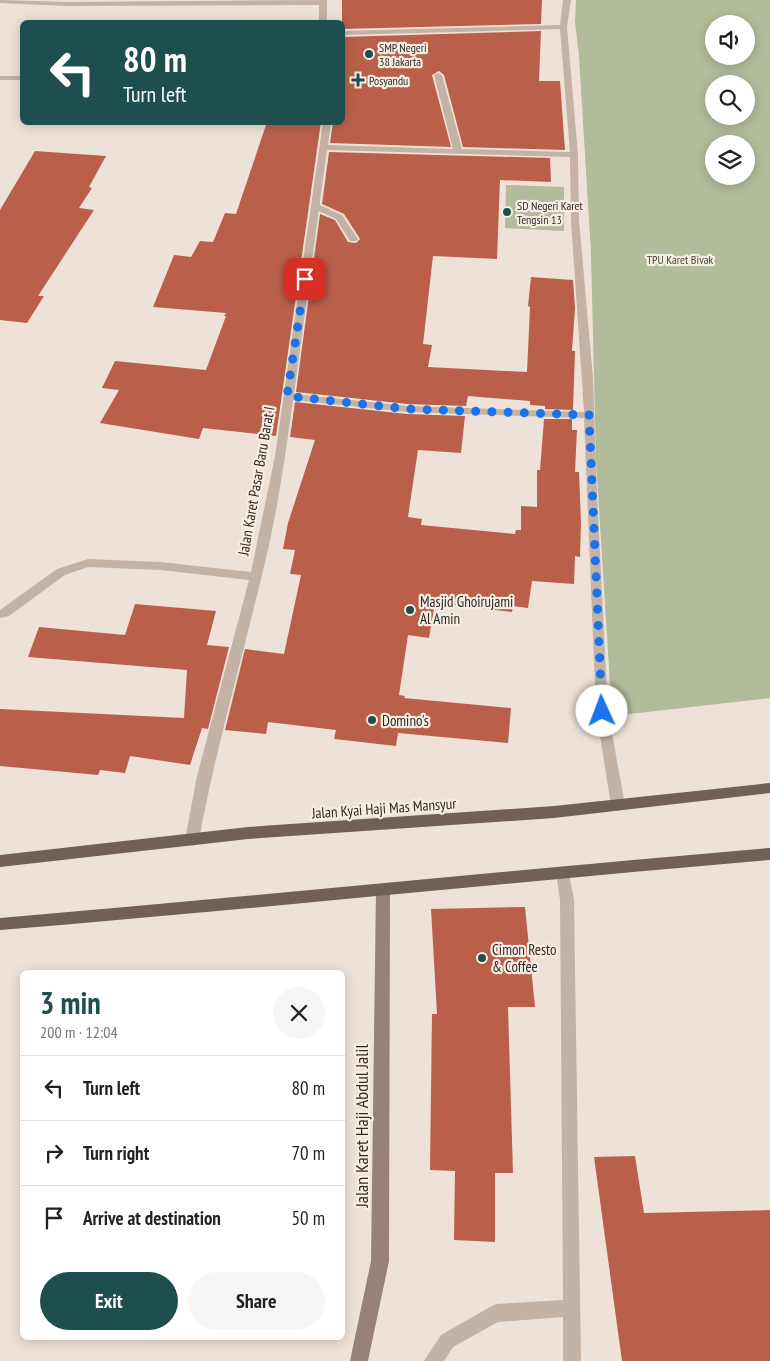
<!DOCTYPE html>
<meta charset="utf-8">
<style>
body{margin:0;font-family:"PT Sans Narrow",sans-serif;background:#f6f6f6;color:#222;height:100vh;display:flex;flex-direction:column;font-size:19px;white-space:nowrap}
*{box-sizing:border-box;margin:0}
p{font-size:16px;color:#767676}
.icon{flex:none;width:28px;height:28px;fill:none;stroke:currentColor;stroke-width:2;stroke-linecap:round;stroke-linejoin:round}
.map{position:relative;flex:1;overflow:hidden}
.drawer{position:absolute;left:20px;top:970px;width:325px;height:370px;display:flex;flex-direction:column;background:#fff;border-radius:8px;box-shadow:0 2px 12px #0003}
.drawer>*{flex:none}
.banner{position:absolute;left:20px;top:20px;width:325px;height:105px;border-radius:8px;box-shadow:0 2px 12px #0003;background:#1f4e4e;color:#fff;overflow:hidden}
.buttons{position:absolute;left:705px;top:15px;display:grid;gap:10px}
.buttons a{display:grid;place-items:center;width:50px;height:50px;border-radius:50%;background:#fff;box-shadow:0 2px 12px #0003;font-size:25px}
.pin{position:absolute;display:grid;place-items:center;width:42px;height:42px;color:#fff;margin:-21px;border-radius:10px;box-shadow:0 2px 8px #0006}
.me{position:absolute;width:55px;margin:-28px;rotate:358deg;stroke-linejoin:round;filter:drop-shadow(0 0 4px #0008)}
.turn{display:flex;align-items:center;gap:18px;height:105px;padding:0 20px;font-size:22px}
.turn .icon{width:65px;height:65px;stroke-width:2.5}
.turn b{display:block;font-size:35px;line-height:42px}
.round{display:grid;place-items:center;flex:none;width:52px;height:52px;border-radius:26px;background:#f6f6f6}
.summary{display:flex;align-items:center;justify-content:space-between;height:85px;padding:0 20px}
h1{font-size:30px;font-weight:700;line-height:38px;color:#1f4e4e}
.button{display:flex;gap:10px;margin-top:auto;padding:10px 20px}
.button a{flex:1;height:58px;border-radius:30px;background:#1f4e4e;color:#fff;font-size:20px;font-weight:700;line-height:58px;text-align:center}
.button a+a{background:#f6f6f6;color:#222}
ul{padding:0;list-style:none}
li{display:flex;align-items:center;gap:15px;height:65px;padding:0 20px;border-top:1px solid #e0e0e0}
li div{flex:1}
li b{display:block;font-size:19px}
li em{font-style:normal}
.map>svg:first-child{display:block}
.green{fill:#b2bb9a;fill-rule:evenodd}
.building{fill:#ba604a}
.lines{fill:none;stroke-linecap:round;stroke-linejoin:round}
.lane{fill:#c4b2a5;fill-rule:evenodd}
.street{fill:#c4b2a5;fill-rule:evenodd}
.secondary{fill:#988177;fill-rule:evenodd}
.primary{fill:#725f58;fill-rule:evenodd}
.route{stroke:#1a73e8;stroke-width:9;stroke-dasharray:0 16.2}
.poi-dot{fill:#1f4e4e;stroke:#f6ede3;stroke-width:2}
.labels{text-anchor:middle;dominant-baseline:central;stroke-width:4.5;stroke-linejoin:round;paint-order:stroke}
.far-poi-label{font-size:12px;fill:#312926;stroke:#f6ede3;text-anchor:start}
.far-park-label{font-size:12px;fill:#424d2c;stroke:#f6ede3}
.street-label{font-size:15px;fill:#312926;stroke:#f6ede3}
.poi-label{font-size:15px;fill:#312926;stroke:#f6ede3;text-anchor:start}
.near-street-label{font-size:18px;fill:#312926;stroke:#f6ede3}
</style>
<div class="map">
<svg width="770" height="1361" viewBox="0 0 770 1361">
<rect width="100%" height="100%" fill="#eee2d8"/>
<g class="green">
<path d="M 576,0 L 770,0 L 770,698 L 612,716 L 596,461 L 591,253 L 579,56 L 575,22 ZM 714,24 L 746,24 L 746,56 L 714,56 ZM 714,84 L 746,84 L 746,116 L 714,116 ZM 714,144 L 746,144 L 746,176 L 714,176 Z"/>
<polygon points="506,185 564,187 564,231 505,228"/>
</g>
<g class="building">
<polygon points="342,0 542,0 541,24 342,29"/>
<polygon points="541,31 539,81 560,81 565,150 463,147 444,75 439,71 432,75 451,147 330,143 333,122 342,122 342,37"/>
<polygon points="267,122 321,122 276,436 203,428 199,439 100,423 119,390 102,388 115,361 206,370 226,316 224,316 226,313 153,307 174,255 191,257 200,241 213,242 225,213 236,214"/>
<polygon points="35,151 106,156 89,187 92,188 79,208 94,210 38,296 44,296 27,323 0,320 0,210"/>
<polygon points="329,152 550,158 551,182 500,180 497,259 433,256 423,344 432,345 428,367 527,372 530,307 528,306 531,277 573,280 575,308 572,351 575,351 573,410 545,409 545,406 530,405 530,401 468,396 466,406 407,404 296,392 320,214 335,220 348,242 356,243 360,239 344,214 322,204"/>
<polygon points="295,402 407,414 465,416 461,453 418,450 408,517 422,519 421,525 515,534 516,530 521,530 521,506 537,507 537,470 540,470 544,419 572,419 572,430 577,430 575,472 579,472 581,523 580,557 575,556 574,584 532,581 528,608 513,606 512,612 435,603 429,638 408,635 399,695 405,696 404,698 511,708 508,743 398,733 396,746 334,739 336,730 268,722 266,734 225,730 245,649 284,654 301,575 290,574 295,550 283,549 288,523 315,440 290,437"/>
<polygon points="135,604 216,611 207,645 229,647 208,729 202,728 190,765 130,756 125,773 100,770 98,775 0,766 0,709 184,718 187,670 28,657 39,627 125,635"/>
<polygon points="525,907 535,1007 508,1007 513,1173 495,1173 495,1242 454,1240 455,1171 430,1170 432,1014 437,1014 431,909"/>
<polygon points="635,1156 644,1213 770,1210 770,1361 622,1361 594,1157"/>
</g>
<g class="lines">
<g class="lane">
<polygon points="315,203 342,215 358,239 356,241 350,241 336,219 312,208 311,206"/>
<polygon points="563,866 568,868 574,900 581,1361 563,1361 563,1317 498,1322 453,1347 444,1361 424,1361 441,1335 490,1307 496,1304 563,1300 560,900 556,872 558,868"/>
</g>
<g class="street">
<polygon points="0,0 67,2 327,0 327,22 319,22 319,5 67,6 0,3"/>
<path d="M 563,0 L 571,0 L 567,27 L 578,155 L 579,220 L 593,378 L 597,494 L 608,711 L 625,805 L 623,809 L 618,811 L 613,809 L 611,805 L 596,711 L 584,418 L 407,412 L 293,400 C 285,460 276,520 261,579 C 240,666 215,752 199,840 L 197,844 L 192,846 L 187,844 L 185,840 L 197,776 L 249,580 L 160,570 L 88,567 L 65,575 L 9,616 L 0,618 L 0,610 L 57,569 L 88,559 L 160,562 L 251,572 L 275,456 L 323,122 L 331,122 L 328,145 L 453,149 L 434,75 L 438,73 L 442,75 L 462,149 L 570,152 L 560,29 L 342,35 L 342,31 L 560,25 ZM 327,150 L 570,157 L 571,220 L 584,412 L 407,406 L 294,394 Z"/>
<rect x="0" y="76" width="22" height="4"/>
</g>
<polygon class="secondary" points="383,884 388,886 390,890 389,1261 368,1361 350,1361 371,1261 376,890 378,886"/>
<g class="primary">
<polygon points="770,783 770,793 554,818 248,839 0,867 0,855 248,827 554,806"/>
<path d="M 770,848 L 770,860 C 513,882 257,909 0,930 L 0,918 C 257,896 513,870 770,848 Z"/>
</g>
</g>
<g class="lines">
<polyline class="route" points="305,279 287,396 408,409 589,415 602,711"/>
</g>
<g class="poi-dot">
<circle cx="369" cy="54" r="5"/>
<path d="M355.5 72.5h5v5h5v5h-5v5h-5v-5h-5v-5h5z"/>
<circle cx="507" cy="212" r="5"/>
<circle cx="410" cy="610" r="5"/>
<circle cx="372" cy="720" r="5"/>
<circle cx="482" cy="958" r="5"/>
</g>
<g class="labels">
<g class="far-poi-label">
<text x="379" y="47">SMP Negeri<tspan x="379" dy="14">38 Jakarta</tspan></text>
<text x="369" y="80">Posyandu</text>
<text x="517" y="205">SD Negeri Karet<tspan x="517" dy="14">Tengsin 13</tspan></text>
</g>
<g class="far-park-label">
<text x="680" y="259">TPU Karet Bivak</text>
</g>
<g class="street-label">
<text transform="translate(256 481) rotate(-80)">Jalan Karet Pasar Baru Barat I</text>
<text transform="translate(384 808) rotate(-4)">Jalan Kyai Haji Mas Mansyur</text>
</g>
<g class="poi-label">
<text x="420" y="601">Masjid Ghoirujami<tspan x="420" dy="17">Al Amin</tspan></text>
<text x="382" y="720">Domino's</text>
<text x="492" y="949">Cimon Resto<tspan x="492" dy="17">&amp; Coffee</tspan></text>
</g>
<g class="near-street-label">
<text transform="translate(361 1126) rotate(-90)">Jalan Karet Haji Abdul Jalil</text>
</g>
</g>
</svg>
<div class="buttons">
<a><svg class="icon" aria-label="sound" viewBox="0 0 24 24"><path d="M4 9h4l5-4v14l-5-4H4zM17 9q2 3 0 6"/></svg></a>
<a><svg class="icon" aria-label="search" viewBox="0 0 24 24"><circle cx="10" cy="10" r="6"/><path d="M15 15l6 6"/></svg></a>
<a><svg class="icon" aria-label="layers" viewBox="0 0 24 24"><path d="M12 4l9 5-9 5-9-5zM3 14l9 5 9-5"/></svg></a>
</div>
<div class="pin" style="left:305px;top:279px;background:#d93025"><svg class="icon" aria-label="arrive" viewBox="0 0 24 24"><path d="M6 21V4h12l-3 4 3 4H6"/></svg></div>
<svg class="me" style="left:602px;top:711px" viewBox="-20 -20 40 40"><circle r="19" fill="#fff"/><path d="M0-13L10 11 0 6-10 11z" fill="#1a73e8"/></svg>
<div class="banner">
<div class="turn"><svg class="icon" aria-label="left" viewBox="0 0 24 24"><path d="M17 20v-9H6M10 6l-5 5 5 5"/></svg><div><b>80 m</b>Turn left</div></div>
</div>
<section class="drawer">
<div class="summary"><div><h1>3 min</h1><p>200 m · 12:04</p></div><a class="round"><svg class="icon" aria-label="close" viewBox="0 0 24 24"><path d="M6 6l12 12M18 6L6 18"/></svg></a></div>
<ul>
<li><svg class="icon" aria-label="left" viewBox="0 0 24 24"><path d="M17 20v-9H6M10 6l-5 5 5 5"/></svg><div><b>Turn left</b></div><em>80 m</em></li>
<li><svg class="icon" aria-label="right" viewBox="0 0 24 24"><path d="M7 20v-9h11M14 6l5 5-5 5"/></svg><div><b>Turn right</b></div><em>70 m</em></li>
<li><svg class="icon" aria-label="arrive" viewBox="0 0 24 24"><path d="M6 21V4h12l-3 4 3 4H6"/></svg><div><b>Arrive at destination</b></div><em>50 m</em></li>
</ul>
<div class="button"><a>Exit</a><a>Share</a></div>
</section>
</div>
